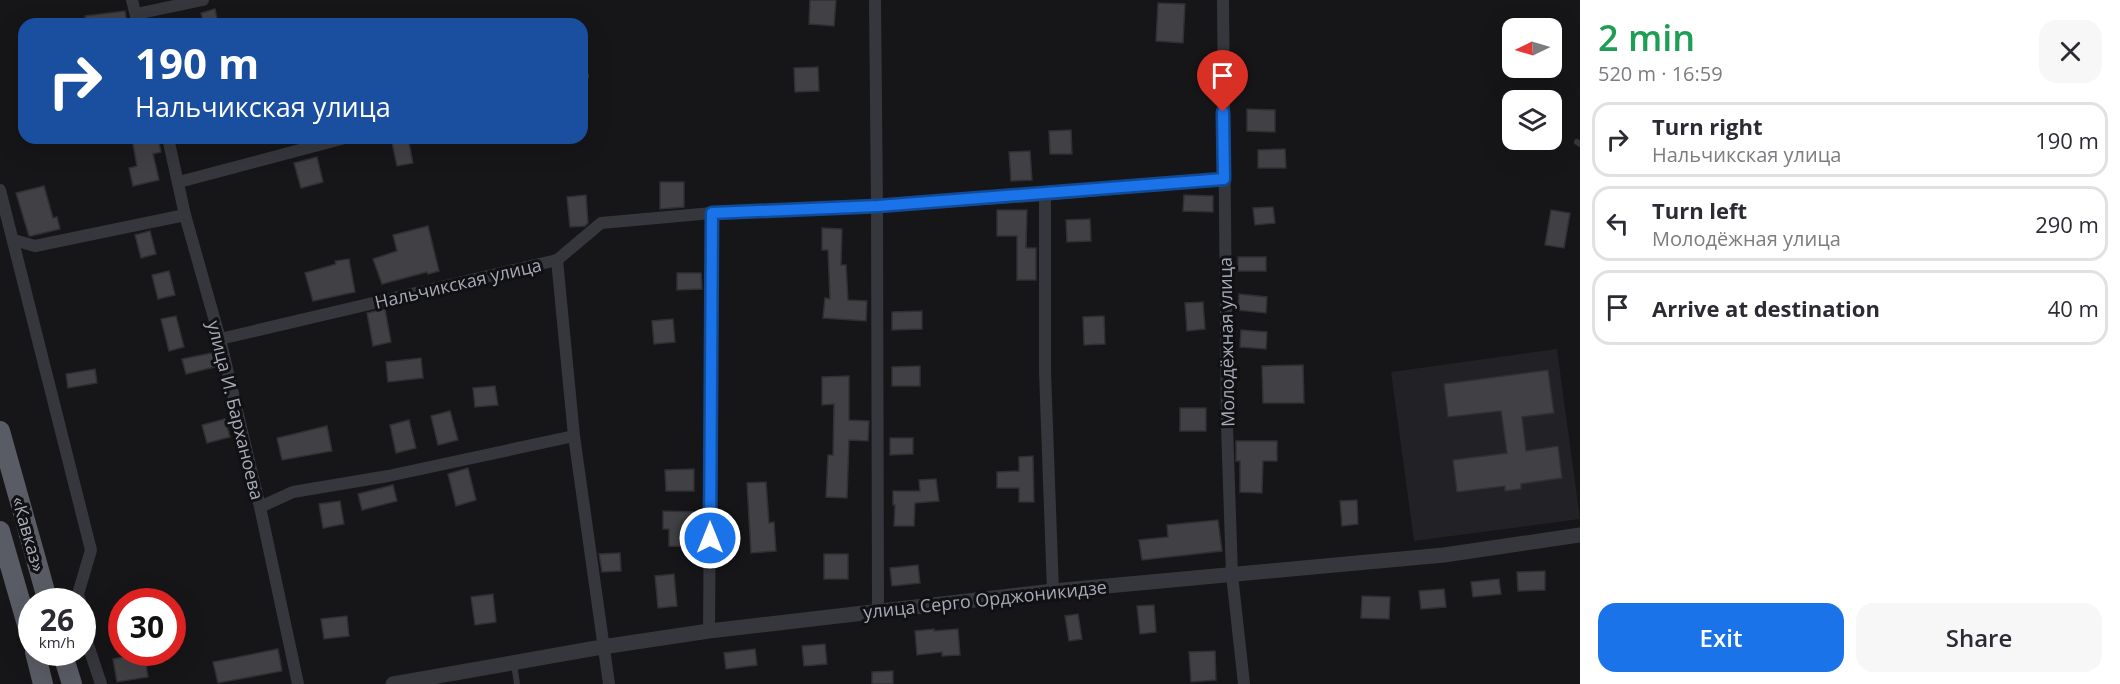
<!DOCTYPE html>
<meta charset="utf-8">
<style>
body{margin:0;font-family:"Open Sans",sans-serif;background:#f7f7f7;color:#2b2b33;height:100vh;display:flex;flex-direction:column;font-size:22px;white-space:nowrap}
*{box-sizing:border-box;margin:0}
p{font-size:20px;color:#7c7c81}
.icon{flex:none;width:33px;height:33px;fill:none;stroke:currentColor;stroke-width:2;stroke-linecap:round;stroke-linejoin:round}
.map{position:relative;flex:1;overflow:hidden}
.drawer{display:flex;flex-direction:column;background:#fff;width:540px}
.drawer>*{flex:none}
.banner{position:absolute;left:18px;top:18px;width:570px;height:126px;border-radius:18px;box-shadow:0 6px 24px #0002;background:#1a4fa0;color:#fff;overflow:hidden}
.needle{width:39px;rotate:265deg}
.tools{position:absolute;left:1502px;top:18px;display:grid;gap:12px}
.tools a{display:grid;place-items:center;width:60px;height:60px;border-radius:12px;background:#fff;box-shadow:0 6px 24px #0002;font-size:30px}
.speed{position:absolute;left:18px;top:588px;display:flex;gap:12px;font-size:30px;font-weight:700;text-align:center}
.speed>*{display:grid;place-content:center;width:78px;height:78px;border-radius:50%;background:#fff;box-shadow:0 6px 24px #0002;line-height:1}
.speed small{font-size:15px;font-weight:400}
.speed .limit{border:9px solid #d22;background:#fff;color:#111}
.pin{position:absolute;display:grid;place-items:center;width:51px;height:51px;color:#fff;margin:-62px -26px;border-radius:50% 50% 50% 0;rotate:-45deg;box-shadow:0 0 6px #0007}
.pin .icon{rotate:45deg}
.me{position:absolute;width:66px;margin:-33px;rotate:0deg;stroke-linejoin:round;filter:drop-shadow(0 0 4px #0008)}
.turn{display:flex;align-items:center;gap:21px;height:126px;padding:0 18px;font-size:27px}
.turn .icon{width:78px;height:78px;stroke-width:2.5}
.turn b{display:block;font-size:42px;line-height:51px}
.round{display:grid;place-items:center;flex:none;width:63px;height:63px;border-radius:18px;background:#f7f7f7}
.head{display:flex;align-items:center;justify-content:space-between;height:102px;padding:0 18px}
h1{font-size:36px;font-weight:600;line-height:45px;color:#1e9e55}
.primary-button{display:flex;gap:12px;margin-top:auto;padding:12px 18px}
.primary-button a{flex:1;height:69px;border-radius:18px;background:#1a73e8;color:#fff;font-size:24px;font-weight:600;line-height:69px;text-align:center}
.primary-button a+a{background:#f7f7f7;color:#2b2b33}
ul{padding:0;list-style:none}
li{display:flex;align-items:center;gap:18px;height:75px;margin:0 12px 9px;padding:0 6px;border:3px solid #e1e1e2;border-radius:18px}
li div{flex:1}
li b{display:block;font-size:22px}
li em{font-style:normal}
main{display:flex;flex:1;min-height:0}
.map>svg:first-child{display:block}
.built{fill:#222125}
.building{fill:#404045;stroke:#302f34;stroke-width:1.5}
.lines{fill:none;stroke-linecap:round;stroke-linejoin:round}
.service{stroke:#36373d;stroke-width:6}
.minor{stroke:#36373d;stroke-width:12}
.tertiary{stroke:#36373d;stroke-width:15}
.trunk{stroke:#5a5c65;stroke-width:20}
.route-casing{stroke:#114b97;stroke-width:15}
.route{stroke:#1a73e8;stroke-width:10}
.labels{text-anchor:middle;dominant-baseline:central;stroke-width:6;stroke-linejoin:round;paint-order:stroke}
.street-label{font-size:18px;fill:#a7abb8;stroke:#111013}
</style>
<main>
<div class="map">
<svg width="1580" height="684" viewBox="0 0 1580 684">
<rect width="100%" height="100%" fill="#161518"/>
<polygon class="built" points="1557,349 1580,519 1414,541 1391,372"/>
<g class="building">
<polygon points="810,0 836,0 834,26 809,24"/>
<polygon points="1158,3 1185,4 1183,43 1156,41"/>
<polygon points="215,9 218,24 204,24 201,13"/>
<polygon points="125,11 127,24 86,24 85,16"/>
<polygon points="818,67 819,91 795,92 794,68"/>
<polygon points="1247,109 1275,110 1275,132 1247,131"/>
<polygon points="1071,130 1072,154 1050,154 1049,131"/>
<polygon points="137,138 158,138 161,152 153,154 159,180 133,186 129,168 137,166 132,139"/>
<polygon points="391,138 408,138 413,163 397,166"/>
<polygon points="1285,149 1286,168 1258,168 1258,150"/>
<polygon points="1030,151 1032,180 1011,181 1009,152"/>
<polygon points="317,157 323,182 301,188 294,163"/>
<polygon points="660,182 684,182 684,207 660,209"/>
<polygon points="44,186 53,218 57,217 60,229 31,236 29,236 16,193"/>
<polygon points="586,195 588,223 585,226 570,227 567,197"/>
<polygon points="1184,195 1213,196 1213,212 1183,211"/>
<polygon points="1273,207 1275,223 1255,225 1253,208"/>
<polygon points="997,210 1027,210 1026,248 1036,248 1036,280 1017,280 1017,236 997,236"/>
<polygon points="1551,210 1570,213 1564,248 1545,245"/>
<polygon points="1090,219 1091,241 1067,242 1066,220"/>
<polygon points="428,226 439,271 428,274 427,272 382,284 373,259 397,251 393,235"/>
<polygon points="822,228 842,229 841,265 846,265 848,300 867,301 866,321 823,318 825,298 830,299 828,250 822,250"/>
<polygon points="150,231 156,254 141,258 135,235"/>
<rect x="1238" y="257" width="28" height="14"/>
<polygon points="349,259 355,292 313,301 305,273 336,264 335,261"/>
<polygon points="169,271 175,295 158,299 152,275"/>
<polygon points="677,273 701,273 702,289 677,290"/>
<polygon points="1239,294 1267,297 1266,313 1238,310"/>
<polygon points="1203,302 1205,329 1187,331 1185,303"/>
<polygon points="385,309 391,342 373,346 367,313"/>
<polygon points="922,311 922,329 892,330 892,312"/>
<polygon points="176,316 184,347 169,351 161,319"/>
<polygon points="1104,316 1105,344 1084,345 1083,317"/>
<polygon points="673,319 675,342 654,344 652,321"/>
<polygon points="1241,330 1267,332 1266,349 1240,347"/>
<polygon points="212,353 215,367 186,374 182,359"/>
<polygon points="421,358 423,378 388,382 386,362"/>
<polygon points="1303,365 1304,403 1263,403 1262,366"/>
<polygon points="920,366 920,386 892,386 892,367"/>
<polygon points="95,369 97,383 68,388 66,374"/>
<polygon points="1548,370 1554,413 1522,417 1526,451 1558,446 1562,478 1521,484 1521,489 1505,491 1505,486 1457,492 1453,460 1507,453 1501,411 1448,417 1444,384"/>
<polygon points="849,376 849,420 869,421 868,441 849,440 847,498 826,497 828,455 833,455 834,404 822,405 822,377"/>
<polygon points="495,386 498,405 475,407 473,388"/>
<rect x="1180" y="408" width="26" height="23"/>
<polygon points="450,411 458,440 438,445 431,416"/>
<polygon points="225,419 230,437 207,443 202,425"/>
<polygon points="409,420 416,448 396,453 390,425"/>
<polygon points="327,426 332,451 282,460 277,438"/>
<polygon points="890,438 913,438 913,454 890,455"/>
<polygon points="1236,441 1277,441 1277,461 1263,461 1262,493 1240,492 1240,461 1236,461"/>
<polygon points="1033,456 1034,502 1019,502 1019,488 997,488 997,472 1019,471 1019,457"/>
<polygon points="468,468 476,500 456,506 448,474"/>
<polygon points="694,469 694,491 666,491 665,470"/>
<polygon points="936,479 939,501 915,503 914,526 894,526 895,505 893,505 893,491 920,491 919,480"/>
<polygon points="766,482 769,523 774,522 776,551 751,553 747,483"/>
<polygon points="393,485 397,501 362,510 358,494"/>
<polygon points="1357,500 1358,524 1342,526 1340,501"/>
<polygon points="340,501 344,524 323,528 319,504"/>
<polygon points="663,511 701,512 699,547 669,546 669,529 663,529"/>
<polygon points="1218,520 1222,551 1142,560 1139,540 1168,537 1167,525"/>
<polygon points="620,553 621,571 602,572 599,554"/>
<rect x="824" y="554" width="24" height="25"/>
<polygon points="918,565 920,583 892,586 890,568"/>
<polygon points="1545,571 1545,590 1518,591 1517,572"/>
<polygon points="674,574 677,606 658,608 655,576"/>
<polygon points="1499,579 1501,594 1473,597 1471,582"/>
<polygon points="1444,589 1446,607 1421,609 1419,591"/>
<polygon points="493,594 496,622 475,625 471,597"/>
<polygon points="1362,596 1390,597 1389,619 1361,618"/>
<polygon points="1154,605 1156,632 1140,634 1137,606"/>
<polygon points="1078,614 1082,639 1069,641 1065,616"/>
<polygon points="347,616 349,636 324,639 321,619"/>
<polygon points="934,629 934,631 958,629 960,655 942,656 942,652 917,655 915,631"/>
<polygon points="825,644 827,664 804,666 802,646"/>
<polygon points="278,649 282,671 218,683 213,662"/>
<polygon points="755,649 757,665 726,669 724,653"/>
<polygon points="1215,651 1216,680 1191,682 1189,652"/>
<polygon points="144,653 148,677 117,682 113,659"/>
<polygon points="893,671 893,684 872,684 872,672"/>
</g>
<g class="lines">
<g class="service">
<polyline points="1577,142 1580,144"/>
<polyline points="514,664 517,684"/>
</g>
<g class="minor">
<polyline points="132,0 138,24"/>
<polyline points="875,0 877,206 878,610"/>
<polyline points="1223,0 1227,426 1232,575 1244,684"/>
<polyline points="136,14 203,0"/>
<polyline points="582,76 583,76"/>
<polyline points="168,138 185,215 220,339 260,507 298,684"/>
<polyline points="179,182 345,138"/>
<polyline points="0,190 91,550 78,594 80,602"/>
<polyline points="1045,195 1045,372 1053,591"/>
<polyline points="14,240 35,246 185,215"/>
<polyline points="557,260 574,436 609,684"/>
<polyline points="220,339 557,260 601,223 712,213 877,206 1045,195 1224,179"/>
<polyline points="260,507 293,492 388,476 574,436"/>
<polyline points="82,617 88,645 101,684"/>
<polyline points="709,631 712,213"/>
</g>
<polyline class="tertiary" points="393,684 602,647 709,631 1053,591 1444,555 1580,535"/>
<g class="trunk">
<polyline points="0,431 48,602"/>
<polyline points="0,531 32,642"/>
<polyline points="35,652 43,684"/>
<polyline points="62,652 72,684"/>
</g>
</g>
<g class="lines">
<g class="route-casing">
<polyline id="route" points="710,538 712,213 878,206 1224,179 1223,112"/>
</g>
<use href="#route" class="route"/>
</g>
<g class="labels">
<g class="street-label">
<text transform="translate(458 283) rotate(-13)">Нальчикская улица</text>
<text transform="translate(1226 342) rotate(-91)">Молодёжная улица</text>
<text transform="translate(236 410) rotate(76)">улица И. Барханоева</text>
<text transform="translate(29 534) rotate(74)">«Кавказ»</text>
<text transform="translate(985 599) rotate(-6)">улица Серго Орджоникидзе</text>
</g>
</g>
</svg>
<div class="tools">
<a><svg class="needle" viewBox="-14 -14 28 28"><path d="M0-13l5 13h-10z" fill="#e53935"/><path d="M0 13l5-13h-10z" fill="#7c7c81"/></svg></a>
<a><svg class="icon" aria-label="layers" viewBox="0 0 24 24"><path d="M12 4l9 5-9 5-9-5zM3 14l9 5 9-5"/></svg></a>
</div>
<div class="speed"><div>26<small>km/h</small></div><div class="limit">30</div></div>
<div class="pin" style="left:1223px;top:112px;background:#d93025"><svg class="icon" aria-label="arrive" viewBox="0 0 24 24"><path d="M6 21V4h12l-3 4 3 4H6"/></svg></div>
<svg class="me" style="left:710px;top:538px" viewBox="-20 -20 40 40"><circle r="17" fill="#1a73e8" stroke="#fff" stroke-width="3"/><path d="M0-11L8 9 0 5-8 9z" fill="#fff"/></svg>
<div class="banner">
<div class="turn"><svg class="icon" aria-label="right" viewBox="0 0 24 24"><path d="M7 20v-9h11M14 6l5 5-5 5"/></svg><div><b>190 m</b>Нальчикская улица</div></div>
</div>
</div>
<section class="drawer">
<div class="head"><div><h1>2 min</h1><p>520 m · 16:59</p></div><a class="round"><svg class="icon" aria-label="close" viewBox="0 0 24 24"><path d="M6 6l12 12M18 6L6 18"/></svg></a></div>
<ul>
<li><svg class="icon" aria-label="right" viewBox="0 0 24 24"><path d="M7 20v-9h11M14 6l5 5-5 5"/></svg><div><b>Turn right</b><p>Нальчикская улица</p></div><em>190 m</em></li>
<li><svg class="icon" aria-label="left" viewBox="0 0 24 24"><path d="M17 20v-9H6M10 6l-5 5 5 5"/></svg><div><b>Turn left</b><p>Молодёжная улица</p></div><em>290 m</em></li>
<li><svg class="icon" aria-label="arrive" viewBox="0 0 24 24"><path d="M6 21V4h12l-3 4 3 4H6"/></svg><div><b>Arrive at destination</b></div><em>40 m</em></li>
</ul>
<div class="primary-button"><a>Exit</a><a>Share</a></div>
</section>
</main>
